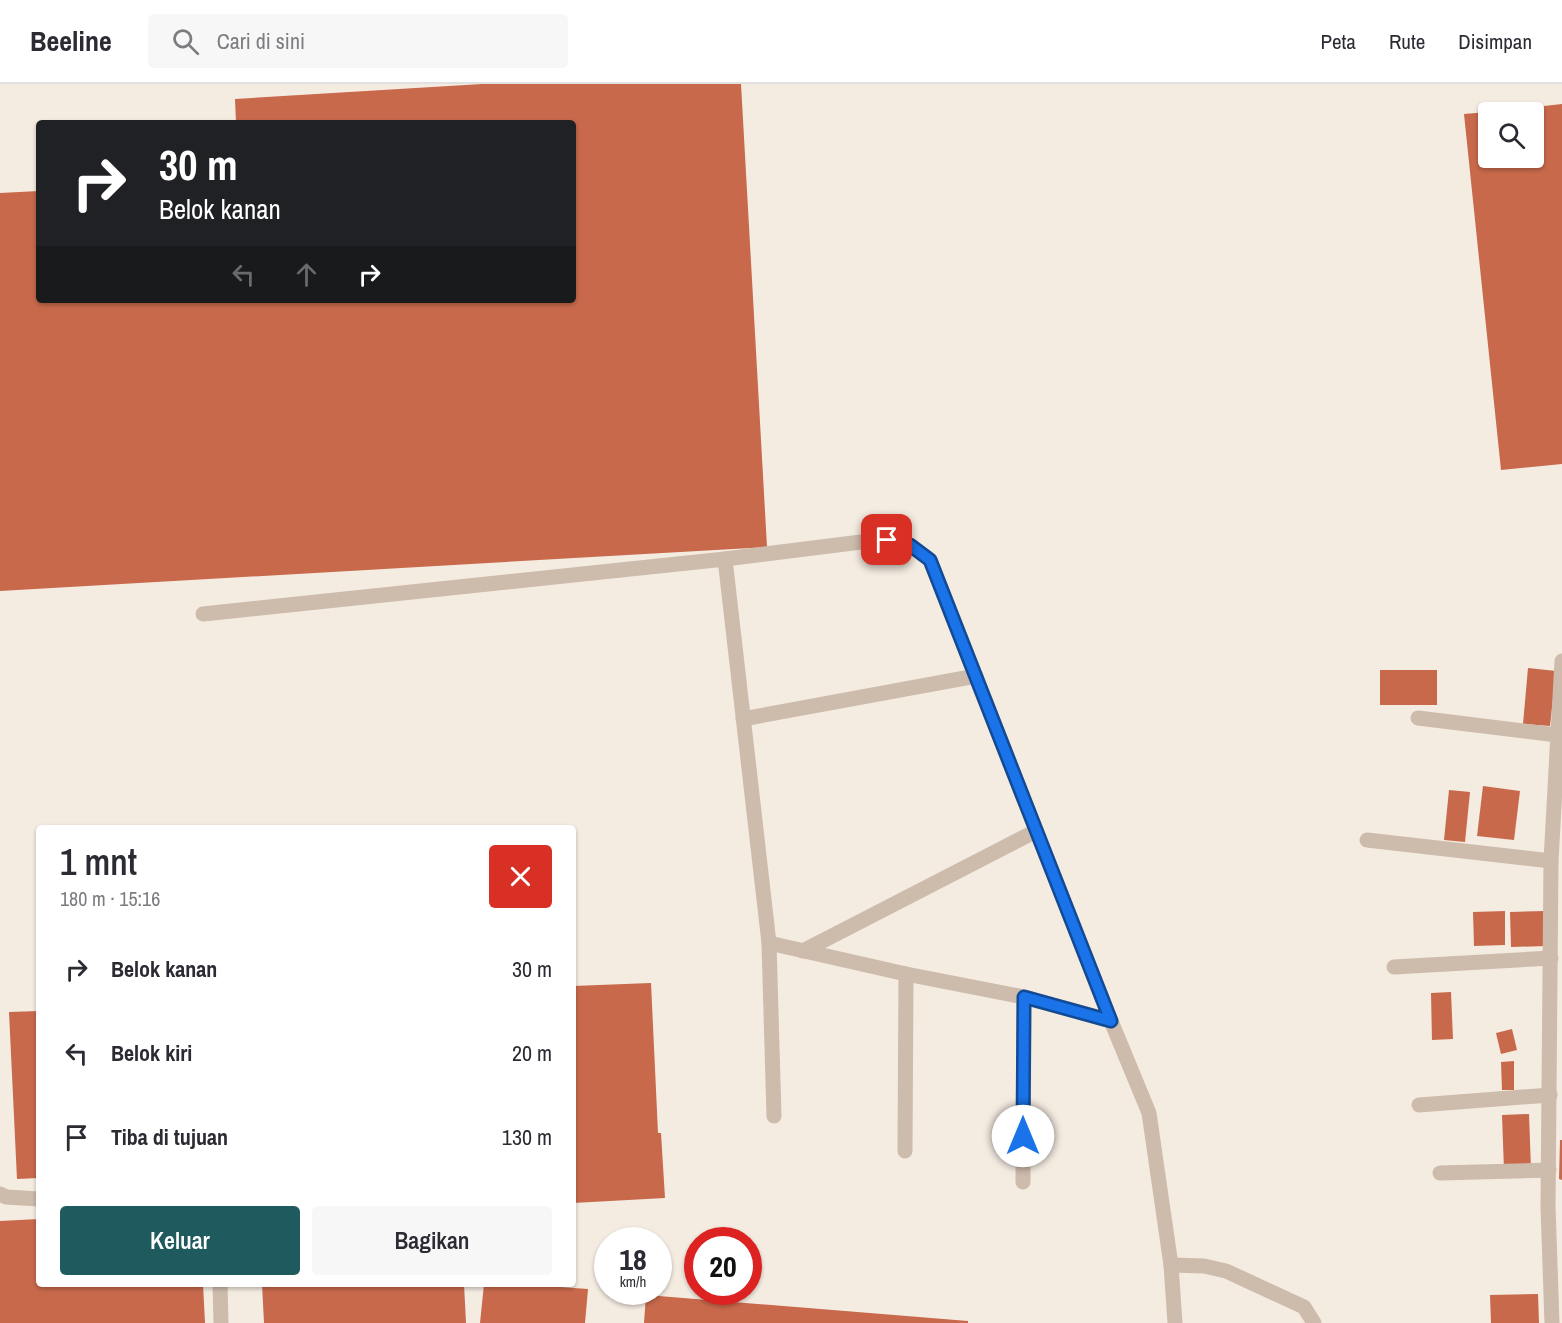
<!DOCTYPE html>
<html lang="id">
<meta charset="utf-8">
<style>
body{margin:0;font-family:"Archivo Narrow",sans-serif;background:#f7f7f7;color:#2b2b33;height:100vh;display:flex;flex-direction:column;font-size:22px;white-space:nowrap}
*{box-sizing:border-box;margin:0}
p{font-size:20px;color:#7c7c81}
.icon{flex:none;width:33px;height:33px;fill:none;stroke:currentColor;stroke-width:2;stroke-linecap:round;stroke-linejoin:round}
.map{position:relative;flex:1;overflow:hidden}
.details{position:absolute;left:36px;top:741px;width:540px;height:462px;display:flex;flex-direction:column;background:#fff;border-radius:6px;box-shadow:0 2px 4px #0004}
.details>*{flex:none}
.guide{position:absolute;left:36px;top:36px;width:540px;height:183px;border-radius:6px;box-shadow:0 2px 4px #0004;background:#202124;color:#fff;overflow:hidden}
.buttons{position:absolute;left:1478px;top:18px;display:grid;gap:12px}
.buttons a{display:grid;place-items:center;width:66px;height:66px;border-radius:6px;background:#fff;box-shadow:0 2px 4px #0004;font-size:30px}
.speed{position:absolute;left:594px;top:1143px;display:flex;gap:12px;font-size:30px;font-weight:700;text-align:center}
.speed>*{display:grid;place-content:center;width:78px;height:78px;border-radius:50%;background:#fff;box-shadow:0 2px 4px #0004;line-height:1}
.speed small{font-size:15px;font-weight:400}
.speed .limit{border:9px solid #d22;background:#fff;color:#111}
.pin{position:absolute;display:grid;place-items:center;width:51px;height:51px;color:#fff;margin:-26px;border-radius:12px;box-shadow:0 3px 9px #0006}
.me{position:absolute;width:66px;margin:-33px;rotate:0deg;stroke-linejoin:round;filter:drop-shadow(0 0 4px #0008)}
.turn{display:flex;align-items:center;gap:21px;height:126px;padding:0 24px;font-size:27px}
.turn .icon{width:78px;height:78px;stroke-width:2.5}
.turn b{display:block;font-size:42px;line-height:51px}
.lanes{display:flex;align-items:center;height:57px;padding:0 24px;background:#0003;justify-content:center;gap:30px;direction:ltr}
.lanes .off{opacity:.35}
.round{display:grid;place-items:center;flex:none;width:63px;height:63px;border-radius:6px;background:#f7f7f7}
.headline{display:flex;align-items:center;justify-content:space-between;height:102px;padding:0 24px}
h1{font-size:36px;font-weight:600;line-height:45px}
.cta{display:flex;gap:12px;margin-top:auto;padding:12px 24px}
.cta a{flex:1;height:69px;border-radius:6px;background:#1f5a5e;color:#fff;font-size:24px;font-weight:600;line-height:69px;text-align:center}
.cta a+a{background:#f7f7f7;color:#2b2b33}
ul{padding:0;list-style:none}
li{display:flex;align-items:center;gap:18px;height:84px;padding:0 24px}
li div{flex:1}
li b{display:block;font-size:22px}
li em{font-style:normal}
header{display:flex;align-items:center;gap:36px;box-sizing:border-box;height:84px;padding:0 30px;background:#fff;border-bottom:2px solid #e1e1e2}
header strong{font-size:28px}
nav{display:flex;gap:33px;margin-inline-start:auto;font-size:21px}
.search{width:420px;height:54px;background:#f7f7f7;display:flex;align-items:center;gap:15px;box-sizing:border-box;padding:0 21px;border-radius:6px;color:#7c7c81;font-size:22px}
.map>svg:first-child{display:block}
.building{fill:#c8694b}
.lines{fill:none;stroke-linecap:round;stroke-linejoin:round}
.service{stroke:#cdbbac;stroke-width:15}
.minor{stroke:#cdbbac;stroke-width:15}
.route-casing{stroke:#114b97;stroke-width:15}
.route{stroke:#1a73e8;stroke-width:10}
</style>
<header>
<strong>Beeline</strong>
<div class="search"><svg class="icon" aria-label="search" viewBox="0 0 24 24"><circle cx="10" cy="10" r="6"/><path d="M15 15l6 6"/></svg>Cari di sini</div>
<nav><a>Peta</a><a>Rute</a><a>Disimpan</a></nav>
</header>
<div class="map">
<svg width="1562" height="1239" viewBox="0 0 1562 1239">
<rect width="100%" height="100%" fill="#f4ebe1"/>
<g class="building">
<polygon points="482,0 741,0 767,463 0,507 0,109 39,107 39,216 573,216 573,39 236,39 235,15"/>
<polygon points="1562,20 1562,380 1501,386 1464,30 1488,28 1488,74 1533,74 1533,28 1498,28 1498,27"/>
<polygon points="1528,584 1556,587 1550,642 1523,640"/>
<rect x="1380" y="586" width="57" height="35"/>
<polygon points="1483,702 1520,707 1514,756 1477,752"/>
<polygon points="1449,706 1470,708 1465,758 1444,756"/>
<polygon points="1505,827 1505,861 1474,862 1473,828"/>
<polygon points="1545,827 1546,862 1511,863 1510,828"/>
<polygon points="651,899 658,1049 661,1049 665,1114 573,1119 573,902"/>
<polygon points="1451,908 1453,955 1432,956 1431,909"/>
<polygon points="39,927 39,1094 17,1095 9,928"/>
<polygon points="1512,945 1517,966 1501,970 1496,949"/>
<polygon points="1514,977 1514,1006 1502,1006 1501,978"/>
<polygon points="1529,1030 1531,1085 1504,1086 1502,1031"/>
<polygon points="1560,1056 1562,1056 1562,1096 1559,1095"/>
<polygon points="39,1135 39,1200 203,1200 205,1239 0,1239 0,1137"/>
<polygon points="262,1200 464,1200 466,1239 264,1239"/>
<polygon points="484,1200 518,1200 588,1205 585,1239 480,1239"/>
<polygon points="1538,1210 1539,1239 1491,1239 1490,1211"/>
<polygon points="646,1211 968,1237 968,1239 644,1239"/>
</g>
<g class="lines">
<g class="service">
<polyline points="203,530 725,475"/>
<polyline points="743,635 976,592"/>
<polyline points="769,859 774,1032"/>
<polyline points="803,867 1036,747"/>
<polyline points="1111,937 1024,913 906,890 769,859 725,475 877,456 910,461 930,476 1111,937 1149,1029 1171,1181 1175,1239"/>
<polyline points="905,1067 906,890"/>
<polyline points="1023,1098 1024,913"/>
<polyline points="0,1110 6,1113 39,1115"/>
<polyline points="1171,1181 1204,1182 1226,1187 1304,1223 1314,1239"/>
<polyline points="220,1200 221,1239"/>
</g>
<g class="minor">
<polyline points="1418,634 1557,651"/>
<polyline points="1367,756 1551,777"/>
<polyline points="1394,883 1551,874"/>
<polyline points="1419,1021 1550,1011"/>
<polyline points="1440,1089 1549,1086"/>
<polyline points="1552,1239 1548,1122 1551,777 1562,577"/>
</g>
</g>
<g class="lines">
<g class="route-casing">
<polyline id="route" points="887,456 910,461 930,476 1111,937 1024,913 1023,1052"/>
</g>
<use href="#route" class="route"/>
</g>
</svg>
<div class="buttons">
<a><svg class="icon" aria-label="search" viewBox="0 0 24 24"><circle cx="10" cy="10" r="6"/><path d="M15 15l6 6"/></svg></a>
</div>
<div class="speed"><div>18<small>km/h</small></div><div class="limit">20</div></div>
<div class="pin" style="left:887px;top:456px;background:#d93025"><svg class="icon" aria-label="arrive" viewBox="0 0 24 24"><path d="M6 21V4h12l-3 4 3 4H6"/></svg></div>
<svg class="me" style="left:1023px;top:1052px" viewBox="-20 -20 40 40"><circle r="19" fill="#fff"/><path d="M0-13L10 11 0 6-10 11z" fill="#1a73e8"/></svg>
<div class="guide">
<div class="turn"><svg class="icon" aria-label="right" viewBox="0 0 24 24"><path d="M7 20v-9h11M14 6l5 5-5 5"/></svg><div><b>30 m</b>Belok kanan</div></div>
<div class="lanes"><svg class="icon off" aria-label="left" viewBox="0 0 24 24"><path d="M17 20v-9H6M10 6l-5 5 5 5"/></svg><svg class="icon off" aria-label="ahead" viewBox="0 0 24 24"><path d="M12 20V5M6 11l6-6 6 6"/></svg><svg class="icon" aria-label="right" viewBox="0 0 24 24"><path d="M7 20v-9h11M14 6l5 5-5 5"/></svg></div>
</div>
<section class="details">
<div class="headline"><div><h1>1 mnt</h1><p>180 m · 15:16</p></div><a class="round" style="background:#d93025;color:#fff"><svg class="icon" aria-label="close" viewBox="0 0 24 24"><path d="M6 6l12 12M18 6L6 18"/></svg></a></div>
<ul>
<li><svg class="icon" aria-label="right" viewBox="0 0 24 24"><path d="M7 20v-9h11M14 6l5 5-5 5"/></svg><div><b>Belok kanan</b></div><em>30 m</em></li>
<li><svg class="icon" aria-label="left" viewBox="0 0 24 24"><path d="M17 20v-9H6M10 6l-5 5 5 5"/></svg><div><b>Belok kiri</b></div><em>20 m</em></li>
<li><svg class="icon" aria-label="arrive" viewBox="0 0 24 24"><path d="M6 21V4h12l-3 4 3 4H6"/></svg><div><b>Tiba di tujuan</b></div><em>130 m</em></li>
</ul>
<div class="cta"><a>Keluar</a><a>Bagikan</a></div>
</section>
</div>
